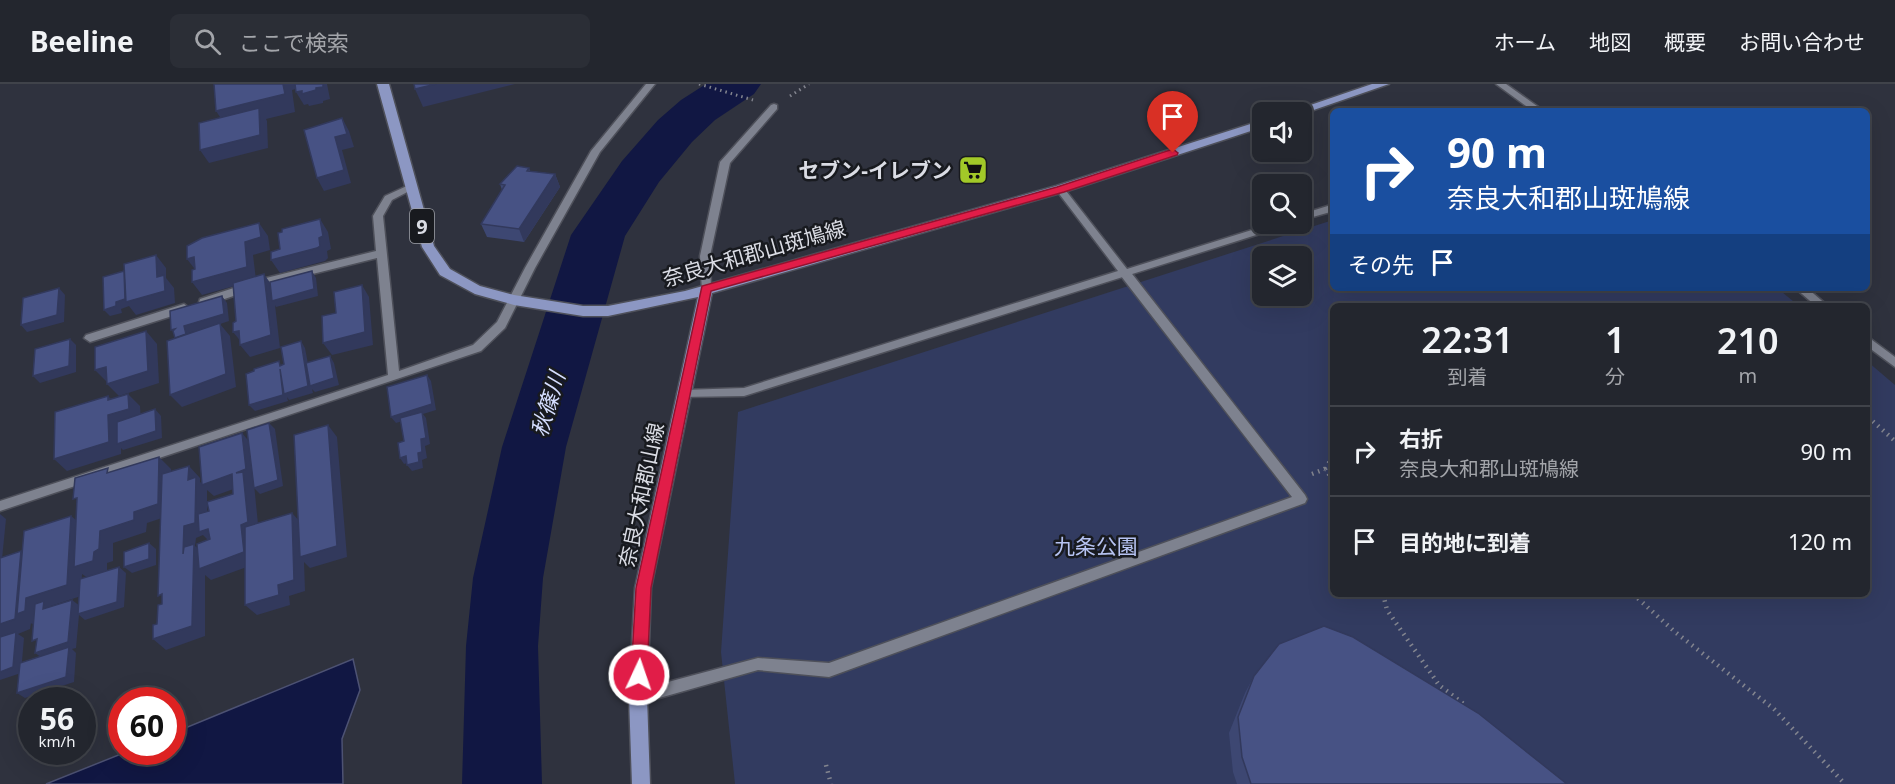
<!DOCTYPE html>
<html lang="ja">
<meta charset="utf-8">
<style>
body{margin:0;font-family:"Noto Sans","Noto Sans JP",sans-serif;background:#2b2e36;color:#f1f3f6;height:100vh;display:flex;flex-direction:column;font-size:22px;white-space:nowrap}
*{box-sizing:border-box;margin:0}
p{font-size:20px;color:#a3a5aa}
.icon{flex:none;width:33px;height:33px;fill:none;stroke:currentColor;stroke-width:2;stroke-linecap:round;stroke-linejoin:round}
.map{position:relative;flex:1;overflow:hidden}
.details{position:absolute;left:1330px;top:219px;width:540px;height:294px;display:flex;flex-direction:column;background:#23262e;border-radius:9px;box-shadow:0 6px 24px #0002,0 0 0 2px #40434a}
.details>*{flex:none}
.banner{position:absolute;left:1330px;top:24px;width:540px;height:183px;border-radius:9px;box-shadow:0 6px 24px #0002,0 0 0 2px #40434a;background:#1a4fa0;color:#fff;overflow:hidden}
.tools{position:absolute;left:1252px;top:18px;display:grid;gap:12px}
.tools a{display:grid;place-items:center;width:60px;height:60px;border-radius:9px;background:#23262e;box-shadow:0 6px 24px #0002,0 0 0 2px #40434a;font-size:30px}
.speed{position:absolute;left:18px;top:603px;display:flex;gap:12px;font-size:30px;font-weight:700;text-align:center}
.speed>*{display:grid;place-content:center;width:78px;height:78px;border-radius:50%;background:#23262e;box-shadow:0 6px 24px #0002,0 0 0 2px #40434a;line-height:1}
.speed small{font-size:15px;font-weight:400}
.speed .limit{border:9px solid #d22;background:#fff;color:#111}
.pin{position:absolute;display:grid;place-items:center;width:51px;height:51px;color:#fff;margin:-62px -26px;border-radius:50% 50% 50% 0;rotate:-45deg;box-shadow:0 0 6px #0007}
.pin .icon{rotate:45deg}
.me{position:absolute;width:66px;margin:-33px;rotate:3deg;stroke-linejoin:round;filter:drop-shadow(0 0 4px #0008)}
.turn{display:flex;align-items:center;gap:21px;height:126px;padding:0 18px;font-size:27px}
.turn .icon{width:78px;height:78px;stroke-width:2.5}
.turn b{display:block;font-size:42px;line-height:51px}
.then{display:flex;align-items:center;height:57px;padding:0 18px;background:#0003;gap:12px;font-size:22px}
.eta{display:flex;justify-content:space-evenly;align-items:center;height:102px;text-align:center}
.eta b{font-size:36px;font-weight:600;line-height:42px}
ul{padding:0;list-style:none}
li{display:flex;align-items:center;gap:18px;height:90px;padding:0 18px;border-top:2px solid #40434a}
li div{flex:1}
li b{display:block;font-size:22px}
li em{font-style:normal}
header{display:flex;align-items:center;gap:36px;box-sizing:border-box;height:84px;padding:0 30px;background:#23262e;border-bottom:2px solid #40434a}
header strong{font-size:28px}
nav{display:flex;gap:33px;margin-inline-start:auto;font-size:21px}
.search{width:420px;height:54px;background:#2b2e36;display:flex;align-items:center;gap:15px;box-sizing:border-box;padding:0 21px;border-radius:9px;color:#a3a5aa;font-size:22px}
.map>svg:first-child{display:block}
.green{fill:#323b60;fill-rule:evenodd}
.water{fill:#111743;stroke:#4d5273;stroke-width:1.5}
.lines{fill:none;stroke-linecap:round;stroke-linejoin:round}
.river{fill:#111743;fill-rule:evenodd}
.lane-casing{stroke:#4e505a;stroke-width:3}
.street-casing{stroke:#4e505a;stroke-width:3}
.primary-casing{stroke:#4e505a;stroke-width:3}
.path-far1{stroke:#83858f;stroke-width:3;stroke-dasharray:1.5 4;stroke-linecap:butt}
.path{stroke:#83858f;stroke-width:4.5;stroke-dasharray:1.5 5;stroke-linecap:butt}
.lane{fill:#7e828f;fill-rule:evenodd}
.street{fill:#7e828f;fill-rule:evenodd}
.primary{fill:#8c97c3;fill-rule:evenodd}
.wall{fill:#3d4772}
.shaded-wall{fill:#32395c}
.building{fill:#475284;stroke:#32395c;stroke-width:1.5}
.route{fill:#e11d48;stroke:#92132f;stroke-width:1.5}
.labels{text-anchor:middle;dominant-baseline:central;stroke-width:5;stroke-linejoin:round;paint-order:stroke}
.shield{fill:#181a1f;stroke:#a0a2a9;stroke-width:1.5}
.shield-label{font-size:20px;font-weight:bold;fill:#dadce4}
.poi-label{font-size:21px;font-weight:bold;fill:#dadce4;stroke:#181a1f;text-anchor:end}
.street-label{font-size:21px;fill:#dadce4;stroke:#181a1f}
.park-label{font-size:21px;fill:#b6c3f2;stroke:#181a1f}
.water-label{font-size:22px;font-style:italic;fill:#d5defe;stroke:#181a1f}
</style>
<header>
<strong>Beeline</strong>
<div class="search"><svg class="icon" aria-label="search" viewBox="0 0 24 24"><circle cx="10" cy="10" r="6"/><path d="M15 15l6 6"/></svg>ここで検索</div>
<nav><a>ホーム</a><a>地図</a><a>概要</a><a>お問い合わせ</a></nav>
</header>
<div class="map">
<svg width="1895" height="700" viewBox="0 0 1895 700">
<rect width="100%" height="100%" fill="#2f323e"/>
<path class="green" d="M 1333,136 L 1334,204 L 1777,204 L 1799,222 L 1334,222 L 1334,510 L 1868,510 L 1868,278 L 1895,301 L 1895,700 L 735,700 L 721,568 L 738,328 ZM 1263,172 L 1302,172 L 1302,212 L 1263,212 Z"/>
<polygon class="water" points="353,575 360,606 342,655 343,700 46,700 126,668 172,668 173,649"/>
<g class="lines">
<polygon class="river" points="706,0 761,0 754,10 715,36 692,58 659,98 625,152 566,363 543,494 538,562 542,700 462,700 466,562 473,494 502,363 571,151 622,77 658,36 681,16"/>
<g class="lane-casing">
<polygon id="lane" points="1125,185 1129,186 1305,411 1307,415 1305,419 829,593 758,586 638,620 633,618 631,613 633,608 638,606 758,574 829,579 1292,413 1121,192 1120,189"/>
</g>
<g class="street-casing">
<g id="street">
<polygon points="646,0 655,0 600,68 535,184 505,244 481,267 0,427 0,417 388,291 377,174 260,203 204,222 199,218 200,215 258,196 376,167 373,132 385,112 409,101 412,100 417,103 392,116 383,132 399,287 473,261 497,238 525,184 591,67"/>
<polygon points="1496,0 1506,0 1544,27 1533,27"/>
<polygon points="774,20 777,21 777,25 730,79 710,172 711,205 710,208 702,208 700,172 720,78 771,21"/>
<polygon points="1060,102 1063,103 1127,185 1271,140 1286,140 1285,142 744,312 679,313 677,310 679,307 683,306 744,304 1118,187 1057,107 1057,103"/>
<polygon points="1334,120 1334,127 1302,136 1302,130"/>
<polygon points="1795,204 1807,204 1828,222 1816,222"/>
<polygon points="184,220 189,224 188,227 90,258 84,254 86,251"/>
<polygon points="1868,253 1895,273 1895,283 1868,263"/>
</g>
</g>
<g class="primary-casing">
<g id="primary">
<polygon points="377,0 389,0 434,162 450,185 480,202 514,211 583,222 608,222 685,207 1056,102 1263,36 1263,43 1064,108 712,209 651,504 647,613 650,700 632,700 629,613 635,504 698,213 608,232 583,232 514,221 475,210 440,191 422,163"/>
<polygon points="1372,0 1389,0 1302,30 1290,28"/>
</g>
</g>
<g class="path-far1">
<polyline points="699,0 753,16"/>
<polyline points="790,12 809,0"/>
</g>
<g class="path">
<polyline points="1868,333 1895,357"/>
<polyline points="1325,385 1334,371"/>
<polyline points="1312,390 1325,385 1334,397"/>
<polyline points="1383,510 1387,526 1439,601 1465,621"/>
<polyline points="1633,510 1675,548 1774,625 1845,700"/>
<polyline points="826,681 831,700"/>
</g>
<use href="#lane" class="lane"/>
<use href="#street" class="street"/>
<use href="#primary" class="primary"/>
</g>
<g class="wall">
<polygon points="529,84 530,87 555,90 560,103 524,158 487,153 481,140 502,106 500,100"/>
<polygon points="1254,592 1567,700 1237,700 1233,688 1229,649 1245,609"/>
</g>
<g class="shaded-wall">
<polygon points="283,0 303,0 304,3 292,6 295,28 266,35 267,37 268,64 209,79 200,66 228,45 216,27"/>
<polygon points="323,0 327,0 330,15 323,17 323,19 309,22 308,20 304,21 296,8 316,4"/>
<polygon points="436,0 515,0 423,23 415,5"/>
<polygon points="342,34 349,47 354,63 342,66 351,99 324,107 317,94 335,53"/>
<polygon points="555,90 560,103 524,158 519,145"/>
<polygon points="320,135 328,148 331,165 327,167 328,174 325,177 280,189 271,176 319,154"/>
<polygon points="259,139 268,152 270,166 253,171 256,196 202,211 192,198 245,158"/>
<polygon points="156,171 166,184 166,194 174,204 175,219 136,231 129,222 121,225 122,229 110,232 104,226 157,193"/>
<polygon points="194,173 197,188 187,175"/>
<polygon points="312,187 316,194 318,212 276,223 275,221 280,264 250,273 240,261 243,260 233,248 264,190 273,203"/>
<polygon points="362,201 369,213 373,261 332,271 323,259"/>
<polygon points="59,204 65,211 64,238 27,248 21,241"/>
<polygon points="222,212 227,219 229,237 220,240 230,252 236,303 182,323 170,311 220,240 189,249 193,261 182,265 184,242"/>
<polygon points="146,247 157,260 159,299 119,312 107,300"/>
<polygon points="70,255 76,261 76,288 40,299 33,292"/>
<polygon points="301,257 305,264 312,301 330,272 334,279 339,301 315,308 312,305 313,309 289,316 287,313 288,317 255,327 249,321 280,285"/>
<polygon points="106,283 107,298 95,286"/>
<polygon points="427,291 431,297 436,326 423,330 426,334 430,360 425,362 427,374 422,376 423,384 412,387 407,381 418,369 421,355 422,331 396,339 391,333"/>
<polygon points="128,310 140,322 141,337 155,325 161,332 162,354 123,366 121,364 121,370 67,387 54,375 108,316 108,312 120,324"/>
<polygon points="269,339 275,345 283,402 260,410 254,404"/>
<polygon points="328,341 337,353 347,473 310,484 304,478 305,507 289,512 290,521 257,531 245,521 278,501 292,429 302,440"/>
<polygon points="242,349 252,361 257,397 253,399 254,400 259,450 252,452 255,480 211,496 205,491 205,552 166,566 153,555 192,542 193,480 183,470 184,442 195,439 196,403 188,396 189,382 200,394 200,398 203,400 232,390 242,402 214,412 207,406 207,445 208,445 220,456 211,459 203,451 196,454 195,462 206,471 206,482 244,468 241,441 248,438 244,397 236,389 246,385"/>
<polygon points="406,372 410,378 404,380 400,374"/>
<polygon points="159,373 171,385 171,431 147,439 146,448 113,459 113,477 107,479 107,488 88,494 82,490 81,512 51,522 52,523 41,538 32,540 31,539 30,545 18,550 24,554 21,589 0,596 0,540 21,467 35,479 71,432 85,443 94,468 100,447 134,428"/>
<polygon points="0,430 6,435 1,485 0,486"/>
<polygon points="149,459 156,465 156,481 132,489 124,483"/>
<polygon points="119,483 126,489 124,523 85,536 79,531 76,564 72,565 76,569 74,598 25,614 17,609 44,575 35,569 72,516 80,522"/>
</g>
<g class="building">
<polygon points="214,0 283,0 285,10 216,27"/>
<polygon points="295,0 323,0 323,3 316,4 316,6 302,10 302,7 296,8"/>
<polygon points="414,0 436,0 415,5"/>
<polygon points="259,24 260,51 200,66 199,39"/>
<polygon points="342,34 347,50 335,53 344,86 317,94 304,46"/>
<polygon points="517,82 529,84 527,87 555,90 519,145 481,140 505,101 500,100"/>
<polygon points="320,135 323,152 319,154 320,162 317,164 271,176 271,168 280,165 278,149 282,148 282,145"/>
<polygon points="259,139 261,153 245,158 247,183 192,198 192,186 195,185 194,173 187,175 187,162 202,154"/>
<polygon points="156,171 157,193 164,191 165,207 126,218 124,180"/>
<polygon points="124,187 125,215 116,218 116,222 104,226 103,193"/>
<polygon points="312,187 314,205 272,217 270,198"/>
<polygon points="264,190 271,251 240,261 239,247 233,248 233,239 236,237 233,199"/>
<polygon points="362,201 365,248 323,259 322,232 336,229 334,208"/>
<polygon points="59,204 57,231 21,241 23,214"/>
<polygon points="222,212 224,230 184,242 186,250 175,254 173,247 175,245 171,246 170,227"/>
<polygon points="220,239 226,290 170,311 167,257"/>
<polygon points="146,247 148,287 107,300 106,283 95,286 95,263"/>
<polygon points="70,255 69,282 33,292 35,265"/>
<polygon points="301,257 308,302 284,310 280,285 283,311 249,321 246,290 254,287 254,285 279,277 280,282 284,280 281,263"/>
<polygon points="330,272 334,294 310,302 306,279"/>
<polygon points="427,291 432,320 391,333 387,303"/>
<polygon points="128,310 129,325 108,331 109,358 54,375 55,328 108,312 108,316"/>
<polygon points="155,325 156,347 117,360 117,338"/>
<polygon points="422,328 426,354 421,355 422,368 418,369 419,378 407,381 406,372 400,374 398,359 404,357 400,334"/>
<polygon points="269,339 278,396 254,404 247,346"/>
<polygon points="328,341 337,462 300,473 294,351"/>
<polygon points="242,349 246,385 236,389 243,388 248,438 241,441 244,468 199,485 197,460 210,455 208,445 199,448 198,430 209,427 207,418 233,410 232,390 202,401 199,363"/>
<polygon points="159,373 158,420 134,428 134,436 100,447 99,465 94,468 93,477 74,483 77,414 73,415 75,394 108,384 107,389"/>
<polygon points="189,382 188,396 196,393 195,439 184,442 183,470 184,463 194,460 192,542 153,555 153,541 157,540 158,521 162,520 162,510 158,512 162,390"/>
<polygon points="292,429 294,496 278,501 279,511 245,521 245,443"/>
<polygon points="71,432 67,501 26,514 25,527 17,530 24,447"/>
<polygon points="149,459 149,475 124,483 124,468"/>
<polygon points="21,467 15,535 0,540 0,474"/>
<polygon points="119,483 117,518 78,530 80,495"/>
<polygon points="72,516 68,558 35,569 37,555 32,557 35,520 44,517 43,525"/>
<polygon points="1324,542 1353,553 1478,629 1567,700 1251,700 1242,673 1238,633 1254,592 1279,560"/>
<polygon points="16,548 13,583 0,588 0,553"/>
<polygon points="69,563 66,593 17,609 20,579"/>
</g>
<polygon class="route" points="1173,65 1178,69 1177,71 1064,108 711,207 651,504 647,591 645,597 639,599 634,597 631,591 636,504 702,202 1057,103"/>
<defs>
<g id="supermarket-square" transform="scale(1.5)"><rect x="-9" y="-9" width="18" height="18" rx="4" fill="#a2c928" stroke="#181a1f"/><path d="M-6-5.5h2.5l.6 2H6L4.5 2H-2.5L-4.4-4H-6ZM-1.5 3.2a1.3 1.3 0 1 0 .1 0ZM3 3.2a1.3 1.3 0 1 0 .1 0Z" fill="#111"/></g>
</defs>
<g fill-rule="evenodd">
<use href="#supermarket-square" x="973" y="86"/>
</g>
<g class="labels">
<rect class="shield" x="410" y="125" width="24" height="34" rx="4.5"/>
<g class="shield-label">
<text x="422" y="142">9</text>
</g>
<g class="poi-label">
<text x="952" y="86">セブン-イレブン</text>
</g>
<g class="street-label">
<text transform="translate(754 169) rotate(-16)">奈良大和郡山斑鳩線</text>
<text transform="translate(641 411) rotate(-78)">奈良大和郡山線</text>
</g>
<g class="park-label">
<text x="1096" y="462">九条公園</text>
</g>
<g class="water-label">
<text transform="translate(547 320) rotate(-73)">秋篠川</text>
</g>
</g>
</svg>
<div class="tools">
<a><svg class="icon" aria-label="sound" viewBox="0 0 24 24"><path d="M4 9h4l5-4v14l-5-4H4zM17 9q2 3 0 6"/></svg></a>
<a><svg class="icon" aria-label="search" viewBox="0 0 24 24"><circle cx="10" cy="10" r="6"/><path d="M15 15l6 6"/></svg></a>
<a><svg class="icon" aria-label="layers" viewBox="0 0 24 24"><path d="M12 4l9 5-9 5-9-5zM3 14l9 5 9-5"/></svg></a>
</div>
<div class="speed"><div>56<small>km/h</small></div><div class="limit">60</div></div>
<div class="pin" style="left:1173px;top:69px;background:#d93025"><svg class="icon" aria-label="arrive" viewBox="0 0 24 24"><path d="M6 21V4h12l-3 4 3 4H6"/></svg></div>
<svg class="me" style="left:639px;top:591px" viewBox="-20 -20 40 40"><circle r="17" fill="#e11d48" stroke="#fff" stroke-width="3"/><path d="M0-11L8 9 0 5-8 9z" fill="#fff"/></svg>
<div class="banner">
<div class="turn"><svg class="icon" aria-label="right" viewBox="0 0 24 24"><path d="M7 20v-9h11M14 6l5 5-5 5"/></svg><div><b>90 m</b>奈良大和郡山斑鳩線</div></div>
<div class="then">その先<svg class="icon" aria-label="arrive" viewBox="0 0 24 24"><path d="M6 21V4h12l-3 4 3 4H6"/></svg></div>
</div>
<section class="details">
<div class="eta">
<div><b>22:31</b><p>到着</p></div>
<div><b>1</b><p>分</p></div>
<div><b>210</b><p>m</p></div>
</div>
<ul>
<li><svg class="icon" aria-label="right" viewBox="0 0 24 24"><path d="M7 20v-9h11M14 6l5 5-5 5"/></svg><div><b>右折</b><p>奈良大和郡山斑鳩線</p></div><em>90 m</em></li>
<li><svg class="icon" aria-label="arrive" viewBox="0 0 24 24"><path d="M6 21V4h12l-3 4 3 4H6"/></svg><div><b>目的地に到着</b></div><em>120 m</em></li>
</ul>
</section>
</div>
